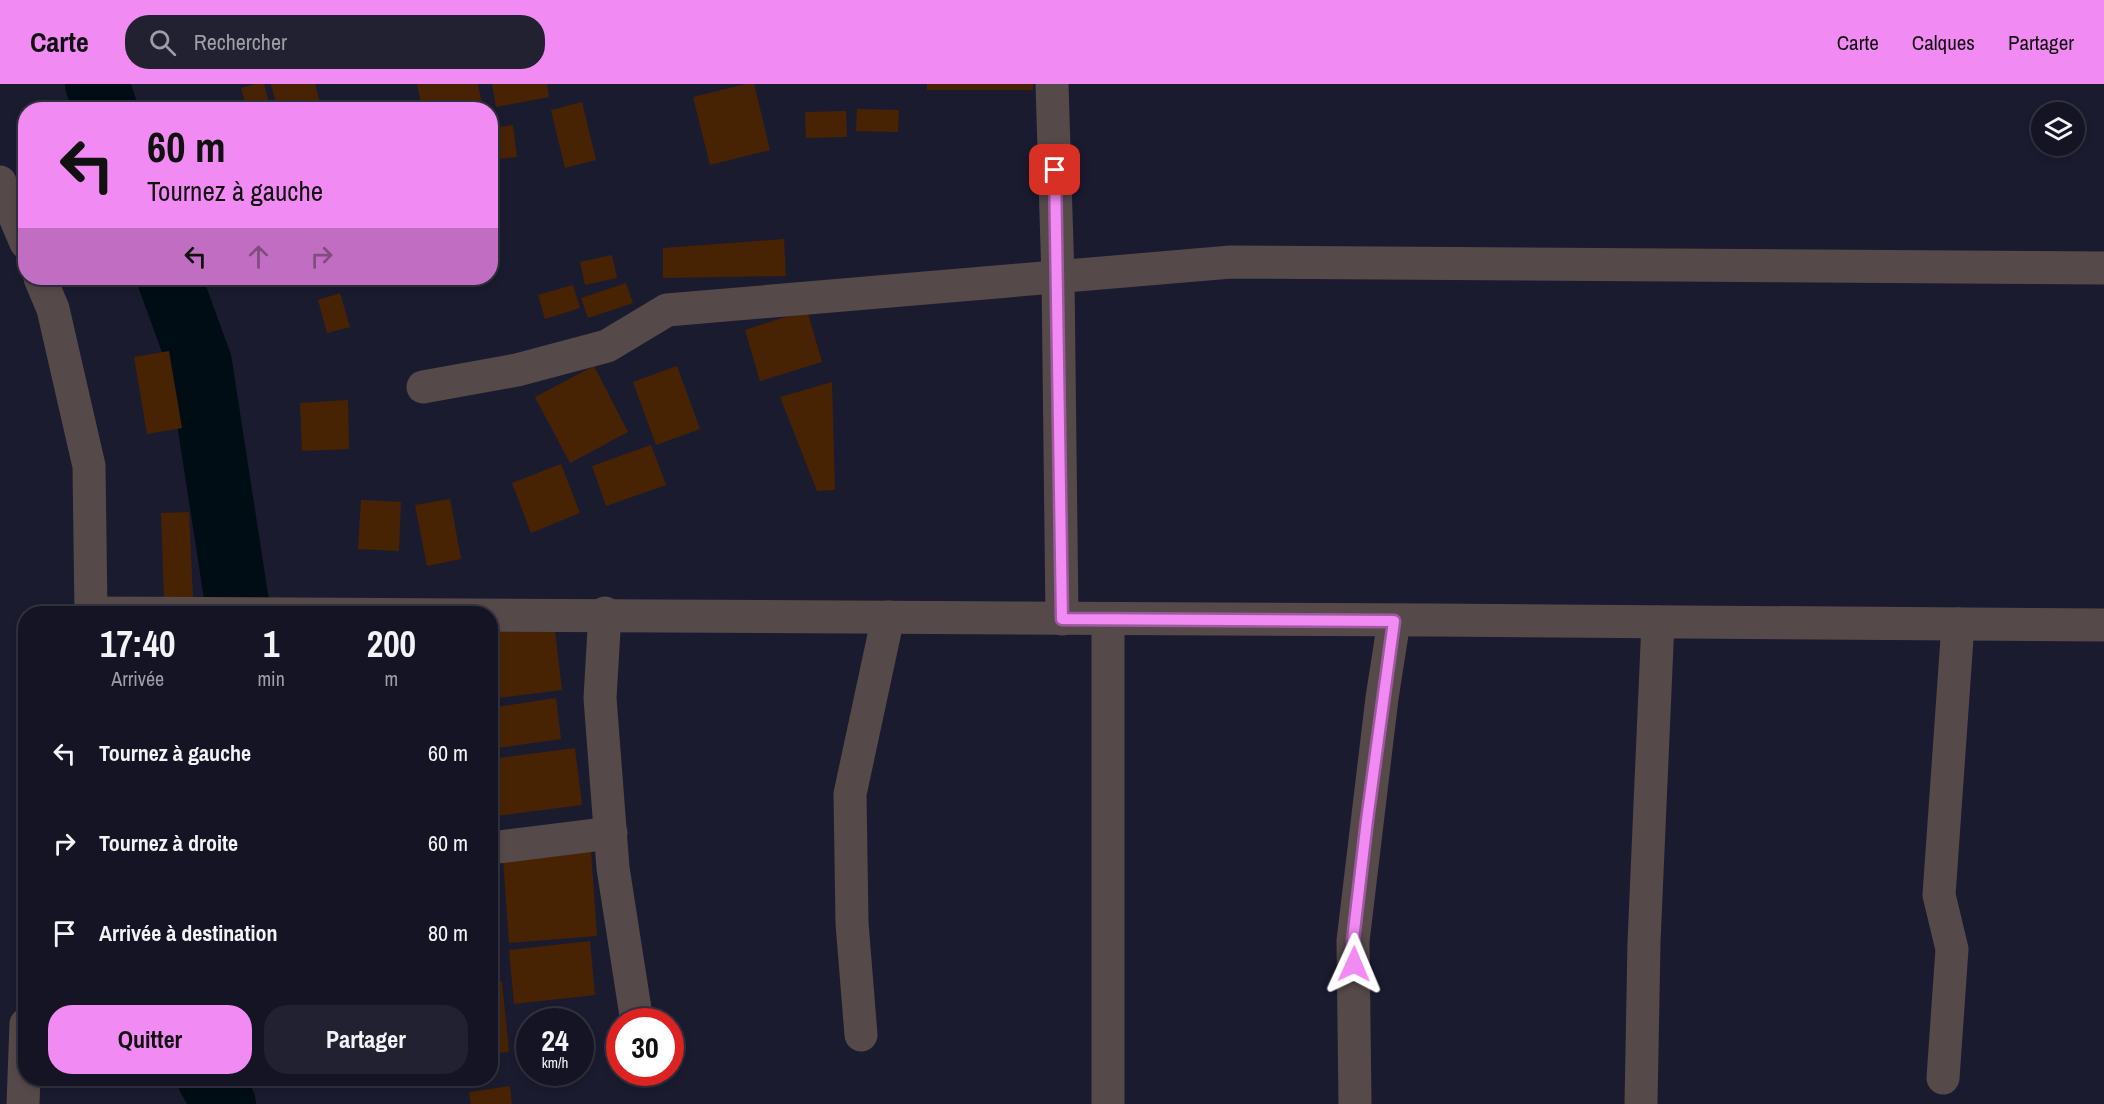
<!DOCTYPE html>
<html lang="fr">
<meta charset="utf-8">
<style>
body{margin:0;font-family:"Archivo Narrow",sans-serif;background:#212131;color:#f1f3f6;height:100vh;display:flex;flex-direction:column;font-size:22px;white-space:nowrap}
*{box-sizing:border-box;margin:0}
p{font-size:20px;color:#9d9ea6}
.icon{flex:none;width:33px;height:33px;fill:none;stroke:currentColor;stroke-width:2;stroke-linecap:round;stroke-linejoin:round}
.map{position:relative;flex:1;overflow:hidden}
.side{position:absolute;left:18px;top:522px;width:480px;height:480px;display:flex;flex-direction:column;background:#141424;border-radius:24px;box-shadow:0 3px 9px #0003,0 0 0 2px #333341}
.side>*{flex:none}
.banner{position:absolute;left:18px;top:18px;width:480px;height:183px;border-radius:24px;box-shadow:0 3px 9px #0003,0 0 0 2px #333341;background:#f28af3;color:#111;overflow:hidden}
.controls{position:absolute;left:2031px;top:18px;display:grid;gap:12px}
.controls a{display:grid;place-items:center;width:54px;height:54px;border-radius:50%;background:#141424;box-shadow:0 3px 9px #0003,0 0 0 2px #333341;font-size:30px}
.speed{position:absolute;left:516px;top:924px;display:flex;gap:12px;font-size:30px;font-weight:700;text-align:center}
.speed>*{display:grid;place-content:center;width:78px;height:78px;border-radius:50%;background:#141424;box-shadow:0 3px 9px #0003,0 0 0 2px #333341;line-height:1}
.speed small{font-size:15px;font-weight:400}
.speed .limit{border:9px solid #d22;background:#fff;color:#111}
.pin{position:absolute;display:grid;place-items:center;width:51px;height:51px;color:#fff;margin:-26px;border-radius:12px;box-shadow:0 3px 9px #0006}
.me{position:absolute;width:66px;margin:-33px;rotate:1deg;stroke-linejoin:round;filter:drop-shadow(0 0 4px #0008)}
.turn{display:flex;align-items:center;gap:21px;height:126px;padding:0 30px;font-size:27px}
.turn .icon{width:78px;height:78px;stroke-width:2.5}
.turn b{display:block;font-size:42px;line-height:51px}
.lanes{display:flex;align-items:center;height:57px;padding:0 30px;background:#0003;justify-content:center;gap:30px;direction:ltr}
.lanes .off{opacity:.35}
.eta{display:flex;justify-content:space-evenly;align-items:center;height:102px;text-align:center}
.eta b{font-size:36px;font-weight:700;line-height:42px}
.button{display:flex;gap:12px;margin-top:auto;padding:12px 30px}
.button a{flex:1;height:69px;border-radius:24px;background:#f28af3;color:#111;font-size:24px;font-weight:700;line-height:69px;text-align:center}
.button a+a{background:#212131;color:#f1f3f6}
ul{padding:0;list-style:none}
li{display:flex;align-items:center;gap:18px;height:90px;padding:0 30px}
li div{flex:1}
li b{display:block;font-size:22px}
li em{font-style:normal}
header{display:flex;align-items:center;gap:36px;box-sizing:border-box;height:84px;padding:0 30px;background:#f28af3;color:#111}
header strong{font-size:28px}
nav{display:flex;gap:33px;margin-inline-start:auto;font-size:21px}
.search{width:420px;height:54px;background:#212131;display:flex;align-items:center;gap:15px;box-sizing:border-box;padding:0 21px;border-radius:24px;color:#9d9ea6;font-size:22px}
.map>svg:first-child{display:block}
.lines{fill:none;stroke-linecap:round;stroke-linejoin:round}
.river{stroke:#010d14;stroke-width:64}
.building{fill:#472304}
.minor{stroke:#56494a;stroke-width:33}
.route-casing{stroke:#9d5a9e;stroke-width:15}
.route{stroke:#f28af3;stroke-width:10}
</style>
<header>
<strong>Carte</strong>
<div class="search"><svg class="icon" aria-label="search" viewBox="0 0 24 24"><circle cx="10" cy="10" r="6"/><path d="M15 15l6 6"/></svg>Rechercher</div>
<nav><a>Carte</a><a>Calques</a><a>Partager</a></nav>
</header>
<div class="map">
<svg width="2104" height="1020" viewBox="0 0 2104 1020">
<rect width="100%" height="100%" fill="#1b1b30"/>
<g class="lines">
<g class="river">
<polyline points="97,0 106,26"/>
<polyline points="169,194 200,279 237,519"/>
<polyline points="209,994 224,1020"/>
</g>
</g>
<g class="building">
<polygon points="256,0 264,0 271,26 247,26 241,4"/>
<polygon points="271,0 315,0 322,26 278,26"/>
<polygon points="417,0 478,0 483,25 422,26"/>
<polygon points="492,0 547,0 549,13 496,23"/>
<polygon points="746,0 754,0 770,66 710,81 693,13"/>
<rect x="927" y="0" width="106" height="6"/>
<polygon points="582,18 596,76 565,84 551,26"/>
<polygon points="857,25 899,26 898,48 856,47"/>
<polygon points="846,27 847,53 806,54 805,28"/>
<polygon points="513,41 517,73 490,76 490,44"/>
<polygon points="784,155 786,192 663,194 663,164"/>
<polygon points="612,171 617,194 585,201 580,178"/>
<polygon points="378,194 400,194 379,199"/>
<polygon points="626,199 633,219 588,234 581,214"/>
<polygon points="573,201 580,224 545,235 538,211"/>
<polygon points="340,209 350,243 327,249 318,216"/>
<polygon points="807,226 822,278 760,297 745,246"/>
<polygon points="169,267 182,344 147,350 134,273"/>
<polygon points="594,282 628,348 570,379 535,313"/>
<polygon points="677,282 700,345 656,361 633,298"/>
<polygon points="832,298 835,406 817,407 780,313"/>
<polygon points="348,316 349,365 302,367 300,319"/>
<polygon points="651,361 666,401 606,422 592,382"/>
<polygon points="561,380 580,429 531,449 512,399"/>
<polygon points="450,415 461,475 427,482 415,421"/>
<polygon points="361,416 401,418 399,467 358,465"/>
<polygon points="189,428 193,514 164,516 161,429"/>
<polygon points="553,530 562,606 490,615 490,538"/>
<polygon points="556,614 561,655 490,665 490,624"/>
<polygon points="575,664 582,721 496,732 490,675"/>
<polygon points="591,767 597,852 509,859 503,775"/>
<polygon points="590,857 595,911 514,920 509,866"/>
<polygon points="502,897 509,968 490,970 490,898"/>
<polygon points="510,1002 512,1020 471,1020 469,1008"/>
</g>
<g class="lines">
<g class="minor">
<polyline points="1052,0 1058,194 1062,535"/>
<polyline points="0,98 26,159"/>
<polyline points="40,194 53,225 89,382 91,530"/>
<polyline points="423,303 517,286 607,262 667,226 1231,178 2104,184"/>
<path d="M 91,529 C 762,529 1433,537 2104,541"/>
<polyline points="605,529 600,614 613,784 637,938"/>
<polyline points="1108,535 1108,1020"/>
<polyline points="490,764 611,749"/>
<polyline points="861,951 852,839 850,710 888,533"/>
<polyline points="1943,994 1952,865 1939,811 1958,540"/>
<polyline points="23,1020 26,940"/>
<polyline points="1355,1020 1353,857 1382,614 1394,537"/>
<polyline points="1641,1020 1644,858 1658,538"/>
</g>
</g>
<g class="lines">
<g class="route-casing">
<polyline id="route" points="1055,86 1062,535 1394,537 1367,736 1353,856 1354,880"/>
</g>
<use href="#route" class="route"/>
</g>
</svg>
<div class="controls">
<a><svg class="icon" aria-label="layers" viewBox="0 0 24 24"><path d="M12 4l9 5-9 5-9-5zM3 14l9 5 9-5"/></svg></a>
</div>
<div class="speed"><div>24<small>km/h</small></div><div class="limit">30</div></div>
<div class="pin" style="left:1055px;top:86px;background:#d93025"><svg class="icon" aria-label="arrive" viewBox="0 0 24 24"><path d="M6 21V4h12l-3 4 3 4H6"/></svg></div>
<svg class="me" style="left:1354px;top:880px" viewBox="-20 -20 40 40"><path d="M0-17L14 15 0 8-14 15z" fill="#f28af3" stroke="#fff" stroke-width="4"/></svg>
<div class="banner">
<div class="turn"><svg class="icon" aria-label="left" viewBox="0 0 24 24"><path d="M17 20v-9H6M10 6l-5 5 5 5"/></svg><div><b>60 m</b>Tournez à gauche</div></div>
<div class="lanes"><svg class="icon" aria-label="left" viewBox="0 0 24 24"><path d="M17 20v-9H6M10 6l-5 5 5 5"/></svg><svg class="icon off" aria-label="ahead" viewBox="0 0 24 24"><path d="M12 20V5M6 11l6-6 6 6"/></svg><svg class="icon off" aria-label="right" viewBox="0 0 24 24"><path d="M7 20v-9h11M14 6l5 5-5 5"/></svg></div>
</div>
<section class="side">
<div class="eta">
<div><b>17:40</b><p>Arrivée</p></div>
<div><b>1</b><p>min</p></div>
<div><b>200</b><p>m</p></div>
</div>
<ul>
<li><svg class="icon" aria-label="left" viewBox="0 0 24 24"><path d="M17 20v-9H6M10 6l-5 5 5 5"/></svg><div><b>Tournez à gauche</b></div><em>60 m</em></li>
<li><svg class="icon" aria-label="right" viewBox="0 0 24 24"><path d="M7 20v-9h11M14 6l5 5-5 5"/></svg><div><b>Tournez à droite</b></div><em>60 m</em></li>
<li><svg class="icon" aria-label="arrive" viewBox="0 0 24 24"><path d="M6 21V4h12l-3 4 3 4H6"/></svg><div><b>Arrivée à destination</b></div><em>80 m</em></li>
</ul>
<div class="button"><a>Quitter</a><a>Partager</a></div>
</section>
</div>
